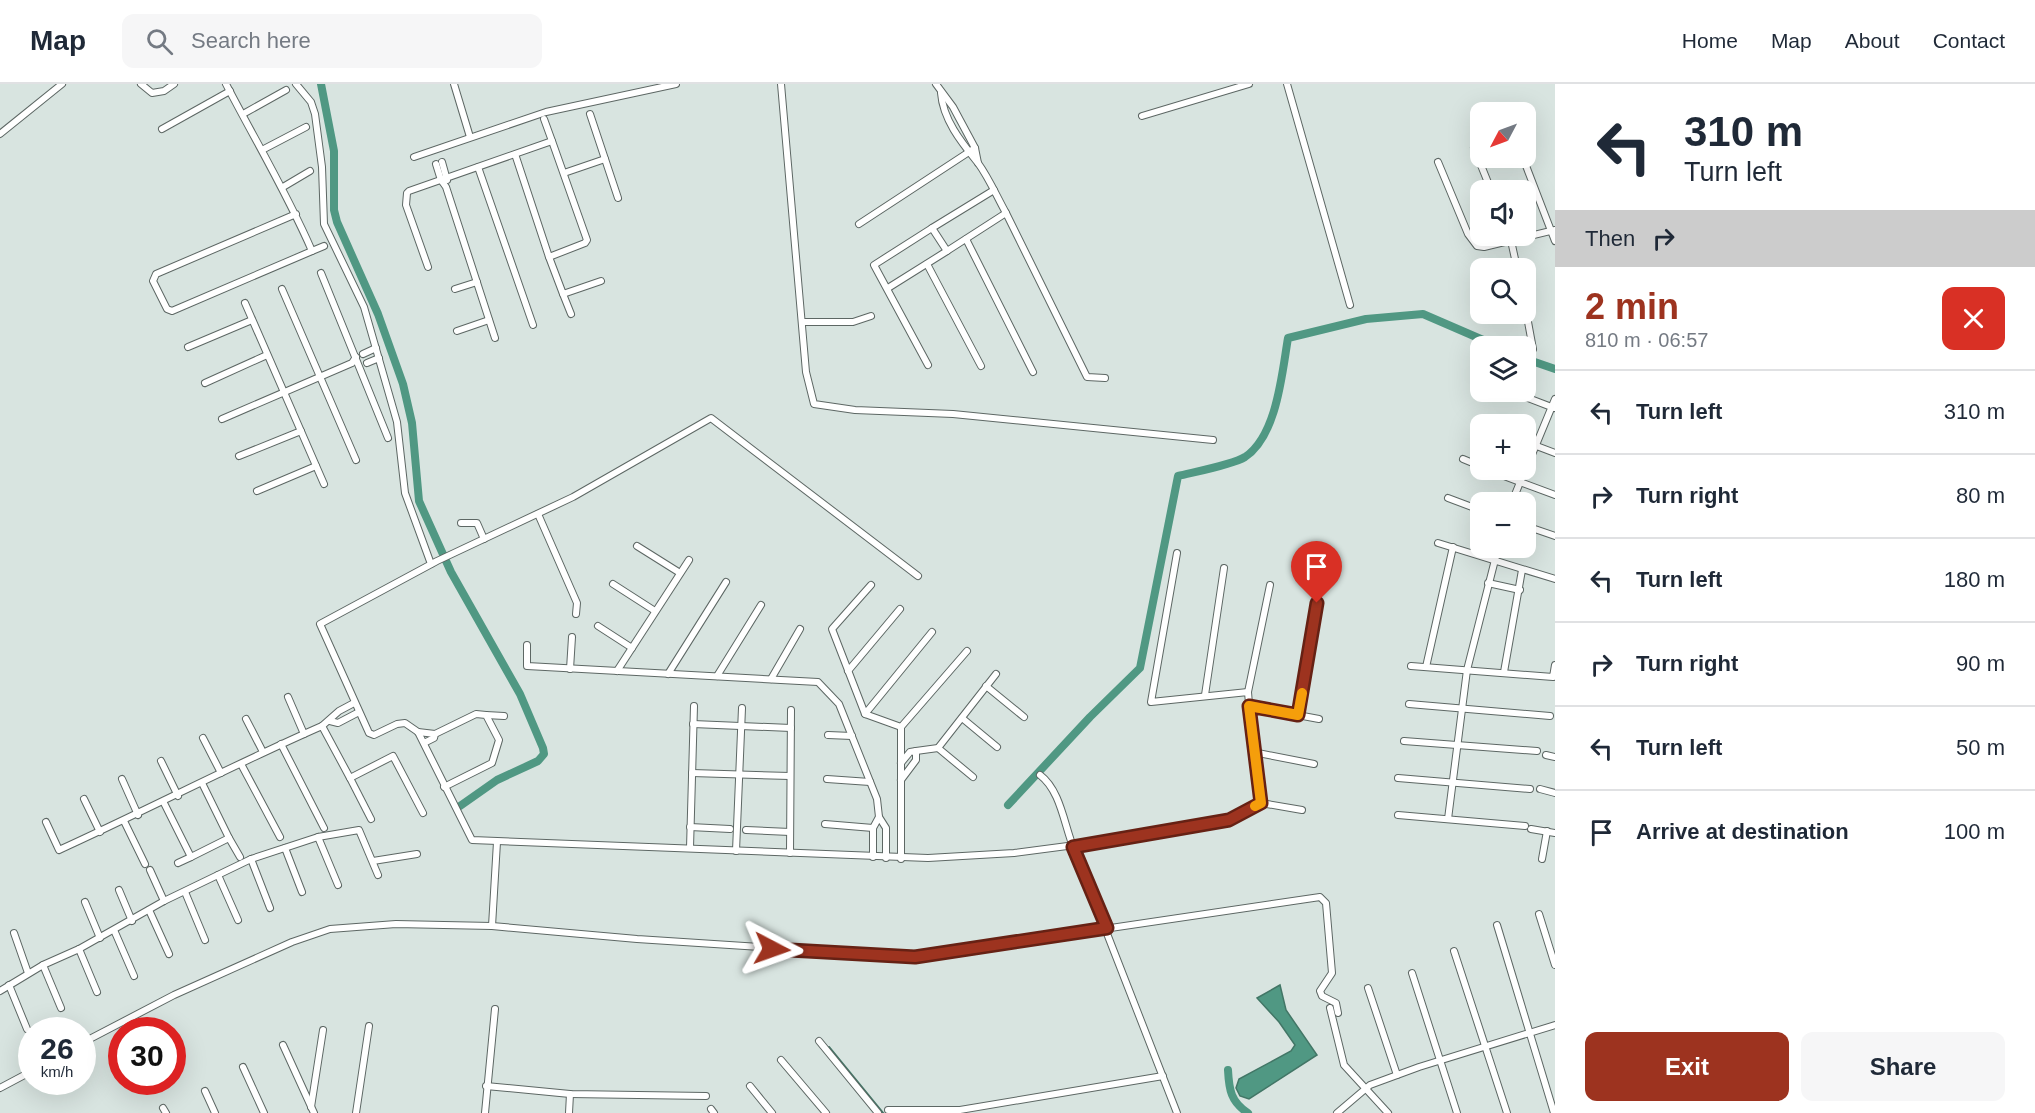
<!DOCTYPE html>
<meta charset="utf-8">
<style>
body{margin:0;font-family:Helvetica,sans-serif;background:#f6f6f7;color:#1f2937;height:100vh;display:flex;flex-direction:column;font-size:22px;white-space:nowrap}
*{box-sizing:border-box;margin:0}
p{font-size:20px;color:#747a83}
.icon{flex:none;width:33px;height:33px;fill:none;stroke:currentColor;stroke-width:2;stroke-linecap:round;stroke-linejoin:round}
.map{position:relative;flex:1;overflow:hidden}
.drawer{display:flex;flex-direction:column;background:#fff;width:480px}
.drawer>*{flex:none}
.top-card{background:#fff;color:#1f2937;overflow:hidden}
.needle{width:39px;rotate:229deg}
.fabs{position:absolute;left:1470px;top:18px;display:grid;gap:12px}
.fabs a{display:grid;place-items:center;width:66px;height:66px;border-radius:12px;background:#fff;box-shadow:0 6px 24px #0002;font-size:30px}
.speed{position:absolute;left:18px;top:933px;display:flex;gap:12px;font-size:30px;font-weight:700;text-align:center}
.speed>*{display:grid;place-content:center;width:78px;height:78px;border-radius:50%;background:#fff;box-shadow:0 6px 24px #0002;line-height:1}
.speed small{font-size:15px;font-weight:400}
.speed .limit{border:9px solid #d22;background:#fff;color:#111}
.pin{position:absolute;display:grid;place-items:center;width:51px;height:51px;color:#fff;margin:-62px -26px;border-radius:50% 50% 50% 0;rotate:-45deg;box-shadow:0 0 6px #0007}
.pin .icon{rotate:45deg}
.me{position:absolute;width:66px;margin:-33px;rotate:94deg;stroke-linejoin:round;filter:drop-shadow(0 0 4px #0008)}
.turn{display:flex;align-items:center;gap:21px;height:126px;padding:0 30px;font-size:27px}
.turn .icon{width:78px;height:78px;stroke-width:2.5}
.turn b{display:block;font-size:42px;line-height:51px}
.then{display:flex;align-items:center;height:57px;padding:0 30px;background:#0003;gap:12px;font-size:22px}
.round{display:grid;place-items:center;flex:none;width:63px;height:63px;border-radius:12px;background:#f6f6f7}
.summary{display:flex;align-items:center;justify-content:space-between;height:102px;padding:0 30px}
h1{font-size:36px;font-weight:800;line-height:45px;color:#9d331f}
.cta{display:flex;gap:12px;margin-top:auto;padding:12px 30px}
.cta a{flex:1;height:69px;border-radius:12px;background:#9d331f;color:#fff;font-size:24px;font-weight:800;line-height:69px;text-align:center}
.cta a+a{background:#f6f6f7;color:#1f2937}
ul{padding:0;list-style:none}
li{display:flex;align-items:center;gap:18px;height:84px;padding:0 30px;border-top:2px solid #e0e1e3}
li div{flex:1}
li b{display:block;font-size:22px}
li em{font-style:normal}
header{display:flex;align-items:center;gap:36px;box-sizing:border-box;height:84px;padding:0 30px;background:#fff;border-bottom:2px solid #e0e1e3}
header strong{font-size:28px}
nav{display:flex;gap:33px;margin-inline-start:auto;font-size:21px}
.search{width:420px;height:54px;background:#f6f6f7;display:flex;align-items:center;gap:15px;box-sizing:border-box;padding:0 21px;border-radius:12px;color:#747a83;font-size:22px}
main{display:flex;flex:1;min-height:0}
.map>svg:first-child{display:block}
.water{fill:#509883;stroke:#427666;stroke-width:1.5}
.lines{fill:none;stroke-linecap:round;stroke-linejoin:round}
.stream{stroke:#427666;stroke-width:2}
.canal{stroke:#509883;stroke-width:8}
.minor-casing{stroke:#5d6764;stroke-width:8}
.minor{stroke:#fff;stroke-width:6}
.route-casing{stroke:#662114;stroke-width:15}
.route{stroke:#9d331f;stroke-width:10}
.slow{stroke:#f59e0b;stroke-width:10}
</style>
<header>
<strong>Map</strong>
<div class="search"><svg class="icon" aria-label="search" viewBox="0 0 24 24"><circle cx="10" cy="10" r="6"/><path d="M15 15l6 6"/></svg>Search here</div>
<nav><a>Home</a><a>Map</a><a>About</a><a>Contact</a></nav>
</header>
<main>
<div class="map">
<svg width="1555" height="1029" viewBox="0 0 1555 1029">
<rect width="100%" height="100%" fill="#d8e4e0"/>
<polygon class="water" points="1280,901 1286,926 1317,971 1249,1015 1240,1012 1236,1004 1239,995 1291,967 1295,961 1279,938 1257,914"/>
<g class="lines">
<polyline class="stream" points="829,963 883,1029"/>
<g class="canal">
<polyline points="321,0 334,67 334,126 337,138 378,230 403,300 412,339 419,417 451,488 520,610 543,664 544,670 538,677 497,696 460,722"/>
<polyline points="1526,275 1555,285"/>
<path d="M 1008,721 L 1090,633 L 1140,584 L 1178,392 C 1194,388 1232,381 1245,373 C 1277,352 1282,289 1288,254 L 1366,235 L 1423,230 L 1497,262"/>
<path d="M 1228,986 C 1229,1006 1231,1018 1248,1029"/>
</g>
<g class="minor-casing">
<g id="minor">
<polyline points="141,0 152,9 164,7 174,0"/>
<path d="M 226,0 C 255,56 287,109 312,167 L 172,227 L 167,225 L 153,197 L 156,190 L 296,130"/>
<polyline points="296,0 311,18 315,30 322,83 324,140 364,223 397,338 405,409 431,480"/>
<polyline points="454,0 470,53"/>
<polyline points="781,0 806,288 814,320 855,326 953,330 1213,356"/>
<polyline points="936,0 953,23 975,64 978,79"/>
<polyline points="1287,0 1350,221"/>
<polyline points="243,30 286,6"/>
<polyline points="590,30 618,114"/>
<polyline points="1142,32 1249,0"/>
<polyline points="544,35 552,57"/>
<polyline points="162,45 230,7"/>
<polyline points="0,50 62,0"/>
<polyline points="1474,64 1491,106"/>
<polyline points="262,66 306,43"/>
<polyline points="414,73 546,28 676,0"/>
<polyline points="1523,74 1555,157"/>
<polyline points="442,78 447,96"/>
<polyline points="1438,78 1468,150 1477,162 1484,163 1555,146"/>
<polyline points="436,80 441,96 446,103 495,254"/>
<polyline points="478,83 533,241"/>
<polyline points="564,89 605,75"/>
<polyline points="283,103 310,87"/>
<polyline points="1006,129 1087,293 1105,294"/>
<polyline points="859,140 975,64"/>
<polyline points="932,144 994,106"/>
<polyline points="1510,152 1517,184"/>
<polyline points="966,155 1033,288"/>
<polyline points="312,167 324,162"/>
<polyline points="549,173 563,210 601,197"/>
<polyline points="927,180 981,282"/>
<polyline points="428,183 406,121 407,109 409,107 552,57 587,156 585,159 549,173 515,70"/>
<polyline points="321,189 388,354"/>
<polyline points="888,204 947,167"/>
<polyline points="282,205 356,376"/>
<polyline points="455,205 477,198"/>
<polyline points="563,210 571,230"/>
<polyline points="245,219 324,400"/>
<polyline points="1526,227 1533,265"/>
<polyline points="802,238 853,238 871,232"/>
<polyline points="457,247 489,236"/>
<polyline points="188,263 252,236"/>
<polyline points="363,270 376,264"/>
<polyline points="367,279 379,274"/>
<path d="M 928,281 L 874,181 L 932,144 L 947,167 L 1006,129 C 997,113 989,94 978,79 C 962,59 943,36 941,9"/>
<polyline points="205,299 267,271"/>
<polyline points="1512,308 1554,324"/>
<polyline points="222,335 352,279 356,273"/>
<polyline points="1476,339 1480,341"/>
<polyline points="1526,358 1555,369"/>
<polyline points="239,372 301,347"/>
<polyline points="1463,375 1480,382"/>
<polyline points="1526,385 1555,315"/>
<polyline points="1488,386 1555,411"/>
<polyline points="257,407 316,382"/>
<polyline points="1448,414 1480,426"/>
<polyline points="1512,418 1525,386"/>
<polyline points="538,430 577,519 576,530"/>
<polyline points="461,439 477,439 484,455"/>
<polyline points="1526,442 1555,452"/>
<polyline points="1438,459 1555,495"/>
<polyline points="637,462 680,489"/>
<polyline points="918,492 711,334 573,413 437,477 320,540 369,649 374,651 397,640 405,639 418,648 472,756 928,774 1014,769 1151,751 1229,736 1261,719 1253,668 1248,608 1151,618 1177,469"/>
<polyline points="1488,499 1520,506"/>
<polyline points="613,500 655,527"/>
<polyline points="871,501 832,545 865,630 901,643"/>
<polyline points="598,542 632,564"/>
<polyline points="527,561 527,582 818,598 839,620 877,715 879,733"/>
<polyline points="1411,582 1553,593 1555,581"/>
<polyline points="1426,583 1453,463"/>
<polyline points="570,585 572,553"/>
<polyline points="617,587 689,476"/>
<polyline points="848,587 900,525"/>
<polyline points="1504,588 1522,486"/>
<polyline points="668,590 726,498"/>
<polyline points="717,592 761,521"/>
<polyline points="771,595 800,545"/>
<polyline points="986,602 1024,633"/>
<polyline points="1248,608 1270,501"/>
<polyline points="1205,611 1224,484"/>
<polyline points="288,613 304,650"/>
<polyline points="1409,620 1550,632"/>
<polyline points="1249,622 1319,635"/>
<polyline points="865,630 932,548"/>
<polyline points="486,631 504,632"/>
<polyline points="1298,631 1317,519"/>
<polyline points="962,634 997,663"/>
<polyline points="246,635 263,668"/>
<polyline points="330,637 338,639 359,628"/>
<polyline points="693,640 791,644"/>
<polyline points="322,642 339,627 354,619"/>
<polyline points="418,648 435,650"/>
<polyline points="828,651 852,652"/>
<polyline points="203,654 221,689"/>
<polyline points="1404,657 1537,667"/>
<polyline points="424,659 434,654 435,650 476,630 486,631 499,656 492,679 444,703"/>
<polyline points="281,660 324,744"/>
<polyline points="938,664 973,693"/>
<polyline points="916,667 938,664 996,590"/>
<polyline points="1253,668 1314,680"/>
<polyline points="1546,671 1555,673"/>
<polyline points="161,677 178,712"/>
<polyline points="241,680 280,753"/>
<polyline points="692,689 790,692"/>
<path d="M 1040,691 C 1061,707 1064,741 1074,765 C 1109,853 1143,941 1177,1029"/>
<polyline points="350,694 371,735"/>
<polyline points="1398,694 1530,705"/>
<polyline points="122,695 138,731"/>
<polyline points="827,695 870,698"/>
<polyline points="901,696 916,676 916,667 910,668 901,679"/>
<polyline points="1540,705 1555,709"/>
<polyline points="84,715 100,748"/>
<polyline points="164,719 191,773 229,754 202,699"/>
<polyline points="1261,719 1302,726"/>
<polyline points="1398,731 1525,742"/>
<polyline points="1448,735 1467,586 1498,464"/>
<polyline points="124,737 145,780"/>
<path d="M 46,738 L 59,766 C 147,726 233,681 322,642 L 350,694 L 393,672 L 423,729"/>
<polyline points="825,740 873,744"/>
<polyline points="690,743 730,745"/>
<polyline points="1531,745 1555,749"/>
<polyline points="746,746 790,748"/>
<polyline points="318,753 338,801"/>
<polyline points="229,754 240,773"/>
<polyline points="285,764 302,808"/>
<polyline points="690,764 694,622"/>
<polyline points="736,767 742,624"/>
<polyline points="790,769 791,626"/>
<polyline points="873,773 873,744 879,733 886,744 886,774"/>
<polyline points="251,775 270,824"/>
<polyline points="901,775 901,643 967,567"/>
<polyline points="1542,775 1547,747"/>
<polyline points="373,777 417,770"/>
<polyline points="178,779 191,773"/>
<polyline points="150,786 164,817"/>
<polyline points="218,791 238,836"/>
<polyline points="119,806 132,837"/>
<polyline points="185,808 205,856"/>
<polyline points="85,818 100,854"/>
<polyline points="149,826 169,870"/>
<polyline points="1539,830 1555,881"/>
<polyline points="1497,841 1554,1029"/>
<polyline points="492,842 497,758"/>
<polyline points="114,846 134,892"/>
<polyline points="14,849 28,889"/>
<polyline points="79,865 97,908"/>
<polyline points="1454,867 1507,1029"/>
<polyline points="43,881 61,924"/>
<polyline points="1412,889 1457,1029"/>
<polyline points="9,901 27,945"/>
<polyline points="1368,904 1397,991"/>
<polyline points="0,907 43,881 79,865 164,817 251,775 318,753 359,746 378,791"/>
<polyline points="1330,924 1344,981 1388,1029"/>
<polyline points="819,957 878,1029"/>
<polyline points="82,959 174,911 292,858 330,845 396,840 492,842 637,855 915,873 1320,813 1326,819 1332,889 1320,907 1322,912 1336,919 1338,929"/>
<polyline points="283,961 314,1029"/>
<polyline points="781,976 826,1029"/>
<polyline points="243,983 264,1029"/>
<polyline points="486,1002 570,1010 706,1012"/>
<polyline points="750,1002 772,1029"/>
<polyline points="0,1004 32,987"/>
<polyline points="205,1007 215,1029"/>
<polyline points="311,1023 323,946"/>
<polyline points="163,1024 166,1029"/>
<polyline points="711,1025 714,1029"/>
<polyline points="888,1026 960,1026 1163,992"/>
<polyline points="356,1029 369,942"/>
<polyline points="485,1029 495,925"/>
<polyline points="569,1029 570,1010"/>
<polyline points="1337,1029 1370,1001 1419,983 1555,941"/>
</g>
</g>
<use href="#minor" class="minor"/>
</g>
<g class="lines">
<g class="route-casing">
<polyline id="route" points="772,865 915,873 1107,844 1073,763 1229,736 1261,719 1249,622 1298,631 1317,519"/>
</g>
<use href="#route" class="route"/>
<polyline class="slow" points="1255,722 1261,719 1249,622 1298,631 1302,609"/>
</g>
</svg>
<div class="fabs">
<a><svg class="needle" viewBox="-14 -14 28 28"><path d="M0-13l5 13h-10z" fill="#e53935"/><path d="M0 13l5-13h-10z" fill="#747a83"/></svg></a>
<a><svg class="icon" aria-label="sound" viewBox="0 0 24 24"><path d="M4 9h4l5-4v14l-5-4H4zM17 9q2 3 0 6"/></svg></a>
<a><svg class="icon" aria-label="search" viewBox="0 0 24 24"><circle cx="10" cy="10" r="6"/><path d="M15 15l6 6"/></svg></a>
<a><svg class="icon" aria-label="layers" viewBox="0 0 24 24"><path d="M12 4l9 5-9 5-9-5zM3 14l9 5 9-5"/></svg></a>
<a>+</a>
<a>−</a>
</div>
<div class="speed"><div>26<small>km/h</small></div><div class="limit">30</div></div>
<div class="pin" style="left:1317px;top:519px;background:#d93025"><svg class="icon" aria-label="arrive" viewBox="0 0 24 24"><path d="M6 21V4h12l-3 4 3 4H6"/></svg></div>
<svg class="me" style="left:772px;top:865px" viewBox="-20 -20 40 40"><path d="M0-17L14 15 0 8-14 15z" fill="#9d331f" stroke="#fff" stroke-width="4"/></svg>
</div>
<section class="drawer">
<div class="top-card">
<div class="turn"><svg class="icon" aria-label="left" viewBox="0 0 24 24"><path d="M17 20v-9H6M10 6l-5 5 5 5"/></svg><div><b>310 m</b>Turn left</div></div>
<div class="then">Then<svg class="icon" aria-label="right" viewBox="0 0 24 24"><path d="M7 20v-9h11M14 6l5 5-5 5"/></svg></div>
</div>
<div class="summary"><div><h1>2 min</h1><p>810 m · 06:57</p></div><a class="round" style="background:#d93025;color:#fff"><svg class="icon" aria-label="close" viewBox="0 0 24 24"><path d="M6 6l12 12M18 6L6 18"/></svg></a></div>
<ul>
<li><svg class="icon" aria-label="left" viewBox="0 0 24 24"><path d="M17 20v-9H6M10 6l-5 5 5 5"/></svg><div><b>Turn left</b></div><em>310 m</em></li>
<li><svg class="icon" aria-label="right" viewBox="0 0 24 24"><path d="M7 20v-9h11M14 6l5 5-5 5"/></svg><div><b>Turn right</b></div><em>80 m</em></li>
<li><svg class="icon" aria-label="left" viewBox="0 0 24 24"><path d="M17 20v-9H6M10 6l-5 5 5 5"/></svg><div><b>Turn left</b></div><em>180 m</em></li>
<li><svg class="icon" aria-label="right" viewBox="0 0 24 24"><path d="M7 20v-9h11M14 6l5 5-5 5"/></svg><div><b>Turn right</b></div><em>90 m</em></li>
<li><svg class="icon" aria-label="left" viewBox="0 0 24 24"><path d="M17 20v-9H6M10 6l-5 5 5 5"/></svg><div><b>Turn left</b></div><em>50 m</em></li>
<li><svg class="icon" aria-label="arrive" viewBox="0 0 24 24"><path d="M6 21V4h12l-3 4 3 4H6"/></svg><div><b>Arrive at destination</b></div><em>100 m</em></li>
</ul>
<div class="cta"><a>Exit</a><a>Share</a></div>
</section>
</main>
